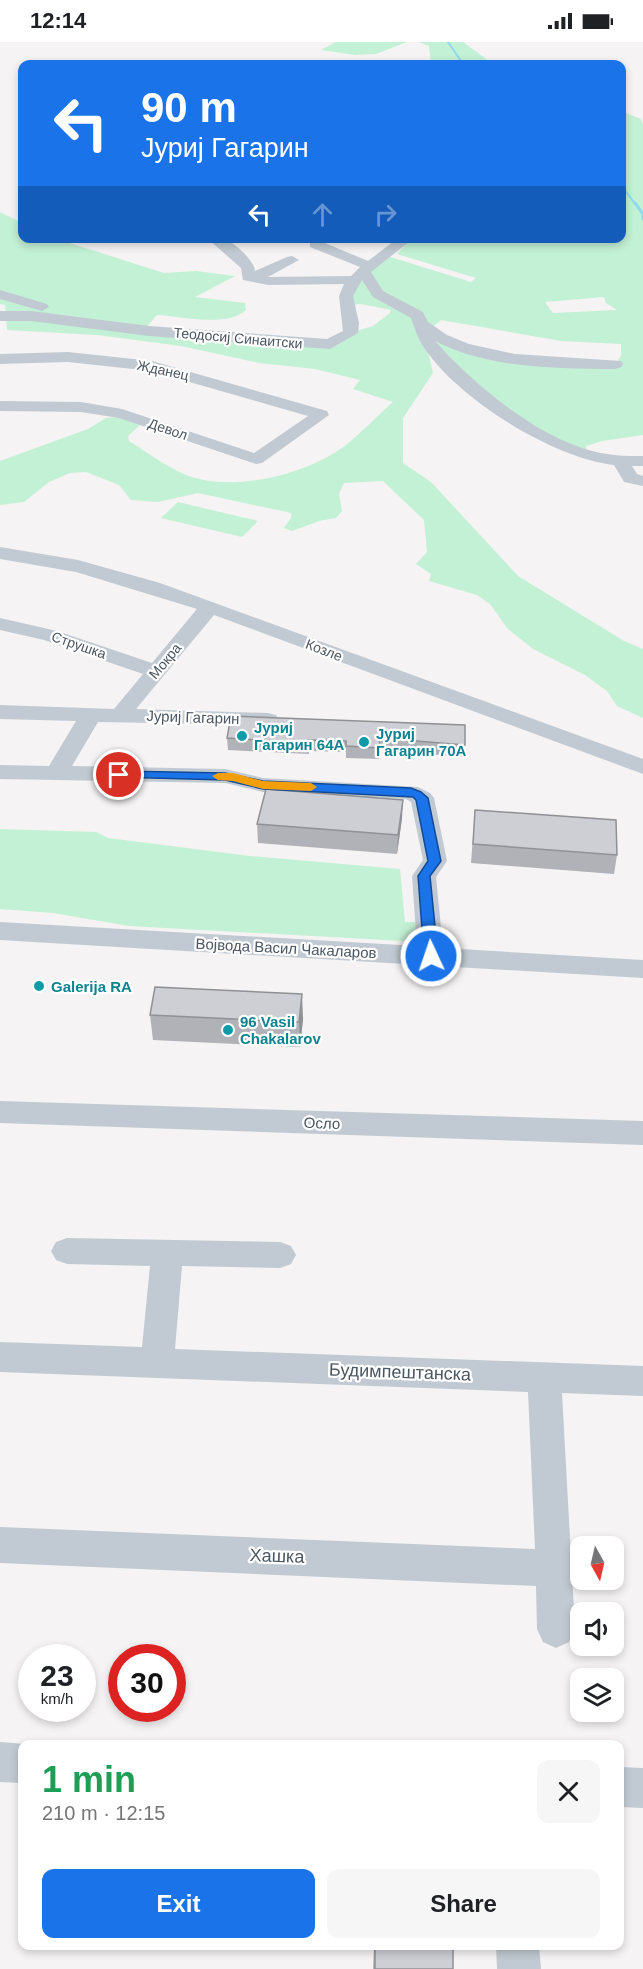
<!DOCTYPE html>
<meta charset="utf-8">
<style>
body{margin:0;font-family:Arial,sans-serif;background:#f6f6f6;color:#202124;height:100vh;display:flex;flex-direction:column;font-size:22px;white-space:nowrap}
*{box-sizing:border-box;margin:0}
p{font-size:20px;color:#757577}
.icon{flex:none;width:33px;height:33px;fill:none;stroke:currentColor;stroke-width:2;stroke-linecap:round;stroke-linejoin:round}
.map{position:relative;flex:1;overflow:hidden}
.sheet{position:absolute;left:18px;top:1698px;width:606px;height:210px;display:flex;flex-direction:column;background:#fff;border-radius:12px;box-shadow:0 3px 9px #0003}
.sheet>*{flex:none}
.banner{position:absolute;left:18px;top:18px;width:608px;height:183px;border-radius:12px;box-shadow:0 3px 9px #0003;background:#1a73e8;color:#fff;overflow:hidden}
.needle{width:39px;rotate:172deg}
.fabs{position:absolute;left:570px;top:1494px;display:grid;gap:12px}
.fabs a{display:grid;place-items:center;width:54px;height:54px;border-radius:12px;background:#fff;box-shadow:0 3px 9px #0003;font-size:30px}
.speed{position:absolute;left:18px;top:1602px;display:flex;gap:12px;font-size:30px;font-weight:700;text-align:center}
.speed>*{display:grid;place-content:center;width:78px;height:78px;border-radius:50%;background:#fff;box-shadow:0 3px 9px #0003;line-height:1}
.speed small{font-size:15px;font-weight:400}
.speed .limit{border:9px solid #d22;background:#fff;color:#111}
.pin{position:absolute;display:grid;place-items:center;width:51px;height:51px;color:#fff;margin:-26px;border:3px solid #fff;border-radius:50%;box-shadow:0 2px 6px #0007}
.me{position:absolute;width:66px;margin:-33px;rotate:357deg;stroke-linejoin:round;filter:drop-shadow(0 0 4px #0008)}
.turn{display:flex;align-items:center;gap:21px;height:126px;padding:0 24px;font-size:27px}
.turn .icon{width:78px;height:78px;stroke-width:2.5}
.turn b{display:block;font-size:42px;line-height:51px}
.lanes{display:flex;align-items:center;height:57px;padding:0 24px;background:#0003;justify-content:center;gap:30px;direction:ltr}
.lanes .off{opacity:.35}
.round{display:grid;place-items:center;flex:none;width:63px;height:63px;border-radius:12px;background:#f6f6f6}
.head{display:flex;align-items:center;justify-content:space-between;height:102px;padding:0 24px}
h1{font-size:36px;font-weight:700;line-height:45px;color:#1e9e55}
.action{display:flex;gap:12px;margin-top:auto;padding:12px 24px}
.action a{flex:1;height:69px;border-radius:12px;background:#1a73e8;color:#fff;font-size:24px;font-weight:700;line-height:69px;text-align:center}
.action a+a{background:#f6f6f6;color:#202124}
.status{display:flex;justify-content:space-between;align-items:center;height:42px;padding:0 30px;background:#fff;direction:ltr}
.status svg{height:16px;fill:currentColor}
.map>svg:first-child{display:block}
.green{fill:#c3f1d5;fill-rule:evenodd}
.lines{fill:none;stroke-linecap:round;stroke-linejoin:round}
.stream-far1{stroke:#90daee;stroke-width:2}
.stream{stroke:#90daee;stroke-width:3}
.minor{fill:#c1cad2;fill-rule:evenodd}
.wall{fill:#b0b2b7}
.shaded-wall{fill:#909195}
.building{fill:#cdcfd5;stroke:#909195;stroke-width:1.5}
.route{fill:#1a73e8;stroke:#114b97;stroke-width:1.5}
.slow{fill:#f59e0b}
.culture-dot{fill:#0f9aa8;stroke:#fff;stroke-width:2}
.labels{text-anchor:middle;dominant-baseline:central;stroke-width:4.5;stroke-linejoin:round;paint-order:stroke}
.far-street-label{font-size:14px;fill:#4a5661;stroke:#fff}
.street-label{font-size:15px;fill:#4a5661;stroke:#fff}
.culture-label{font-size:15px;font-weight:bold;fill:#0d838f;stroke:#fff;text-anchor:start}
.near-street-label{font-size:18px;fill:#4a5661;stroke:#fff}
</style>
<div class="status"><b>12:14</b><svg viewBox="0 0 49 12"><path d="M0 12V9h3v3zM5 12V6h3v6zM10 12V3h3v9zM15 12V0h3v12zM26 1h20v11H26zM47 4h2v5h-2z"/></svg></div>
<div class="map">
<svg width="643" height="1927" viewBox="0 0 643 1927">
<rect width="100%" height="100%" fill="#f5f3f3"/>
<g class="green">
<polygon points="336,0 407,0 376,12 355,13 321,8"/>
<polygon points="419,0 463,0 493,22 431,22 429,4"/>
<path d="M 621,69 L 641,77 L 643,83 L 643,393 L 602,399 L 586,404 L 587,413 L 547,397 L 427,305 L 433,331 L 403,376 L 403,421 L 431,440 L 518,534 L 624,599 L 643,607 L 643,676 L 617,664 L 607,649 L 585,633 L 533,607 L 508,587 L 490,562 L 477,553 L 429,539 L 431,532 L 416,522 L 427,510 L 424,478 L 383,439 L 344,441 L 339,452 L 342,469 L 336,476 L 319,479 L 292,489 L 284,486 L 291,476 L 291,471 L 198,451 L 158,460 L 131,458 L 119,443 L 86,430 L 70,431 L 49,440 L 24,460 L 0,463 L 0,419 L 88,387 L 106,376 L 119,375 L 141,382 L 128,394 L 129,399 C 147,410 165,424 184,432 C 230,452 307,433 346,403 C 362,390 377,374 393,360 L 353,347 L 360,338 L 315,327 L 259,321 L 181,304 L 97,293 L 7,288 L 5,263 L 0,262 L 0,170 L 22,181 L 22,196 L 57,197 L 164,231 L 196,229 L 235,234 L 195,255 L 245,261 L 246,268 C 226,286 182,274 157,273 L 144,288 L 311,302 L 373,284 L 390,271 L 391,268 L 361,262 L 347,263 L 348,247 L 387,214 L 471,240 L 476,236 L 397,212 L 411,197 L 621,196 ZM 604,255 L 606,261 L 617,268 L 553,271 L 545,260 ZM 441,278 L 561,299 L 621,302 L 621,314 L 615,322 L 473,308 L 429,288 Z"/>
<polygon points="178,460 258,479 242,495 161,476"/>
<polygon points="0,787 96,790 108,796 250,814 400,827 405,880 421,880 421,900 129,884 53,871 0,867"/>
</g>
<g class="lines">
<g class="stream-far1">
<polyline points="448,0 463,22"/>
<polyline points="621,143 636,163"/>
</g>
<polyline class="stream" points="635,161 643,172 643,177"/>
<g class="minor">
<path d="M 207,196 C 212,196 219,195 223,196 C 234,200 254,218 255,229 L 287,215 L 292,214 L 299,218 L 268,235 L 351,234 L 360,225 L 310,205 L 310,199 L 320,199 L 368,219 L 398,196 L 414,196 L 371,230 L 383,249 L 423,270 L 428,280 L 447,293 L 469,302 L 515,312 L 621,319 L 623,322 L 621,325 L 615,327 C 556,326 489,327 435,299 C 474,343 542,400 601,411 C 615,414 629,414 643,414 L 643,424 L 632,424 L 637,432 L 643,434 L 643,444 L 624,440 L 614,423 C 552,416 454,355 421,301 C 417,294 414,284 411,276 L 373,255 L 362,238 L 353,254 L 359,281 L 358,291 L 330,307 L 149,294 L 31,279 L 0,279 L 0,269 L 31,269 L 149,284 L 327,297 L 343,289 L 339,254 L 344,242 L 268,243 L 243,238 L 241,226 Z"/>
<polygon points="0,248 47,262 49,265 42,269 0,257"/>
<polygon points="68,310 152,319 327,369 329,373 262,421 256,422 119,376 81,370 0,369 0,359 81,360 122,367 254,411 308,374 151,329 68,320 0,322 0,312"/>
<polygon points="0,505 78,518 160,541 643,717 643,732 214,573 136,667 268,671 276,673 279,678 276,683 98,680 72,724 225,727 263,736 418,745 430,751 434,756 447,819 436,835 443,906 643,918 643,936 0,898 0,880 417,904 412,834 423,818 411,760 406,757 263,750 225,741 0,737 0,723 49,724 76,679 0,677 0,663 114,667 143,632 44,598 0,588 0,576 57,589 152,621 197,567 76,530 0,517"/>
<polygon points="0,1059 643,1079 643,1103 0,1081"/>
<polygon points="67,1196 280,1200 291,1204 296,1213 291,1222 280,1226 182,1224 175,1307 643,1324 643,1354 562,1351 575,1587 569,1600 556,1606 543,1600 537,1587 536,1544 0,1521 0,1485 535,1507 528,1350 0,1330 0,1300 142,1305 150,1224 67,1222 56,1218 51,1209 56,1200"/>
<polygon points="0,1700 26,1702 22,1702 22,1741 0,1740"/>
<polygon points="620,1725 643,1726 643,1766 620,1765"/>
<polygon points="496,1904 539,1904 541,1927 497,1927"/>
</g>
</g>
<g class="wall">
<polygon points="231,674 465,703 464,715 380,708 379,717 346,716 346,710 309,709 309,712 228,708 227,696"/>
<polygon points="475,768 617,813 614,832 471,821"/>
<polygon points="402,776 397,812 258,801 257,782"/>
<polygon points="150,973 303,977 300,1005 153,998"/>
<polygon points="374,1904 453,1904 453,1927 373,1927"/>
</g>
<g class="shaded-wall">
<polygon points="403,758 402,776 397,812 398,793"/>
<polygon points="302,952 303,977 300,1005 299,980"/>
</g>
<g class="building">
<polygon points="231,674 465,683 465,703 380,696 379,706 346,704 346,699 309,698 309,701 227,696"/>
<polygon points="266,747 403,758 398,793 257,782"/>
<polygon points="475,768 616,778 617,813 473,802"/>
<polygon points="155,945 302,952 299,980 150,973"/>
<rect x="375" y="1904" width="78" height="23"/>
</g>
<polygon class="route" points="119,729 225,731 263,739 411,746 421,750 428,756 441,819 430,834 438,914 436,918 431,919 424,914 418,834 428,819 416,758 413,755 263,747 225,738 115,735 113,733"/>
<polygon class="slow" points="233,731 263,739 311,741 317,745 311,749 263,747 233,739 218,738 212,734 218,731"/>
<g class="culture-dot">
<circle cx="242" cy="694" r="6"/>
<circle cx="364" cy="700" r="6"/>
<circle cx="39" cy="944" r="6"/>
<circle cx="228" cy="988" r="6"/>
</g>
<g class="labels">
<g class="far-street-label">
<text transform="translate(238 296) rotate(5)">Теодосиј Синаитски</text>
<text transform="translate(163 328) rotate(12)">Жданец</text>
<text transform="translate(168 387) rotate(19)">Девол</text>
<text transform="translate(79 603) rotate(19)">Струшка</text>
<text transform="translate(324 608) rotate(21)">Козле</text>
<text transform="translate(165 619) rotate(-50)">Мокра</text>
</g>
<g class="street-label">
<text transform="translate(193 675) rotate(2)">Јуриј Гагарин</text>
<text transform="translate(286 906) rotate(3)">Војвода Васил Чакаларов</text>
<text transform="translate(322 1081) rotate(2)">Осло</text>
</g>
<g class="culture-label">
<text x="254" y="685">Јуриј<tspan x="254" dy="17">Гагарин 64А</tspan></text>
<text x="376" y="691">Јуриј<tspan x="376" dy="17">Гагарин 70А</tspan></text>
<text x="51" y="944">Galerija RA</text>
<text x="240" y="979">96 Vasil<tspan x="240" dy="17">Chakalarov</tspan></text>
</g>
<g class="near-street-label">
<text transform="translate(400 1330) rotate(2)">Будимпештанска</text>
<text transform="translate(277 1514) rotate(2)">Хашка</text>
</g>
</g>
</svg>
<div class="fabs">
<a><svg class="needle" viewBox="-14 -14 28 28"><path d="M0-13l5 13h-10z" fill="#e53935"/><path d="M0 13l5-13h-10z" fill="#757577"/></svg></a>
<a><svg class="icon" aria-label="sound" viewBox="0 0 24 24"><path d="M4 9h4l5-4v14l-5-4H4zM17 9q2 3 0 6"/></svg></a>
<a><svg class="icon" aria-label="layers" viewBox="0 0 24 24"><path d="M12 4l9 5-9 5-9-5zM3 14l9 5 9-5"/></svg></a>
</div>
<div class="speed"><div>23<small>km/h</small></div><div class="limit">30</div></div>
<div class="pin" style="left:119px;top:733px;background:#d93025"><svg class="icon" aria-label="arrive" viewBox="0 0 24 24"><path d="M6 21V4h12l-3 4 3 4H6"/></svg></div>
<svg class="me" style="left:431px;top:914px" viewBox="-20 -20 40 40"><circle r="17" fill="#1a73e8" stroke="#fff" stroke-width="3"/><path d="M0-11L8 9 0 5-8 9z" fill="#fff"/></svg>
<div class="banner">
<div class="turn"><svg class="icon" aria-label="left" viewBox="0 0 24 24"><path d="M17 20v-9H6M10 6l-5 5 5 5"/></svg><div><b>90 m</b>Јуриј Гагарин</div></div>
<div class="lanes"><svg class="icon" aria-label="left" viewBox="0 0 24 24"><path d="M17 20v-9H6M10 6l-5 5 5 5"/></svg><svg class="icon off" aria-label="ahead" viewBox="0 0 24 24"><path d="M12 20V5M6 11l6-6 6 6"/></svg><svg class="icon off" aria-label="right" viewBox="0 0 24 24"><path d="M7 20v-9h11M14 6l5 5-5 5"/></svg></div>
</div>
<section class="sheet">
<div class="head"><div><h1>1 min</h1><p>210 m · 12:15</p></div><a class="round"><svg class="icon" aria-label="close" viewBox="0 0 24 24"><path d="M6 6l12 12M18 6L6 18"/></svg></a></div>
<div class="action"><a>Exit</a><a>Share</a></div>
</section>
</div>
